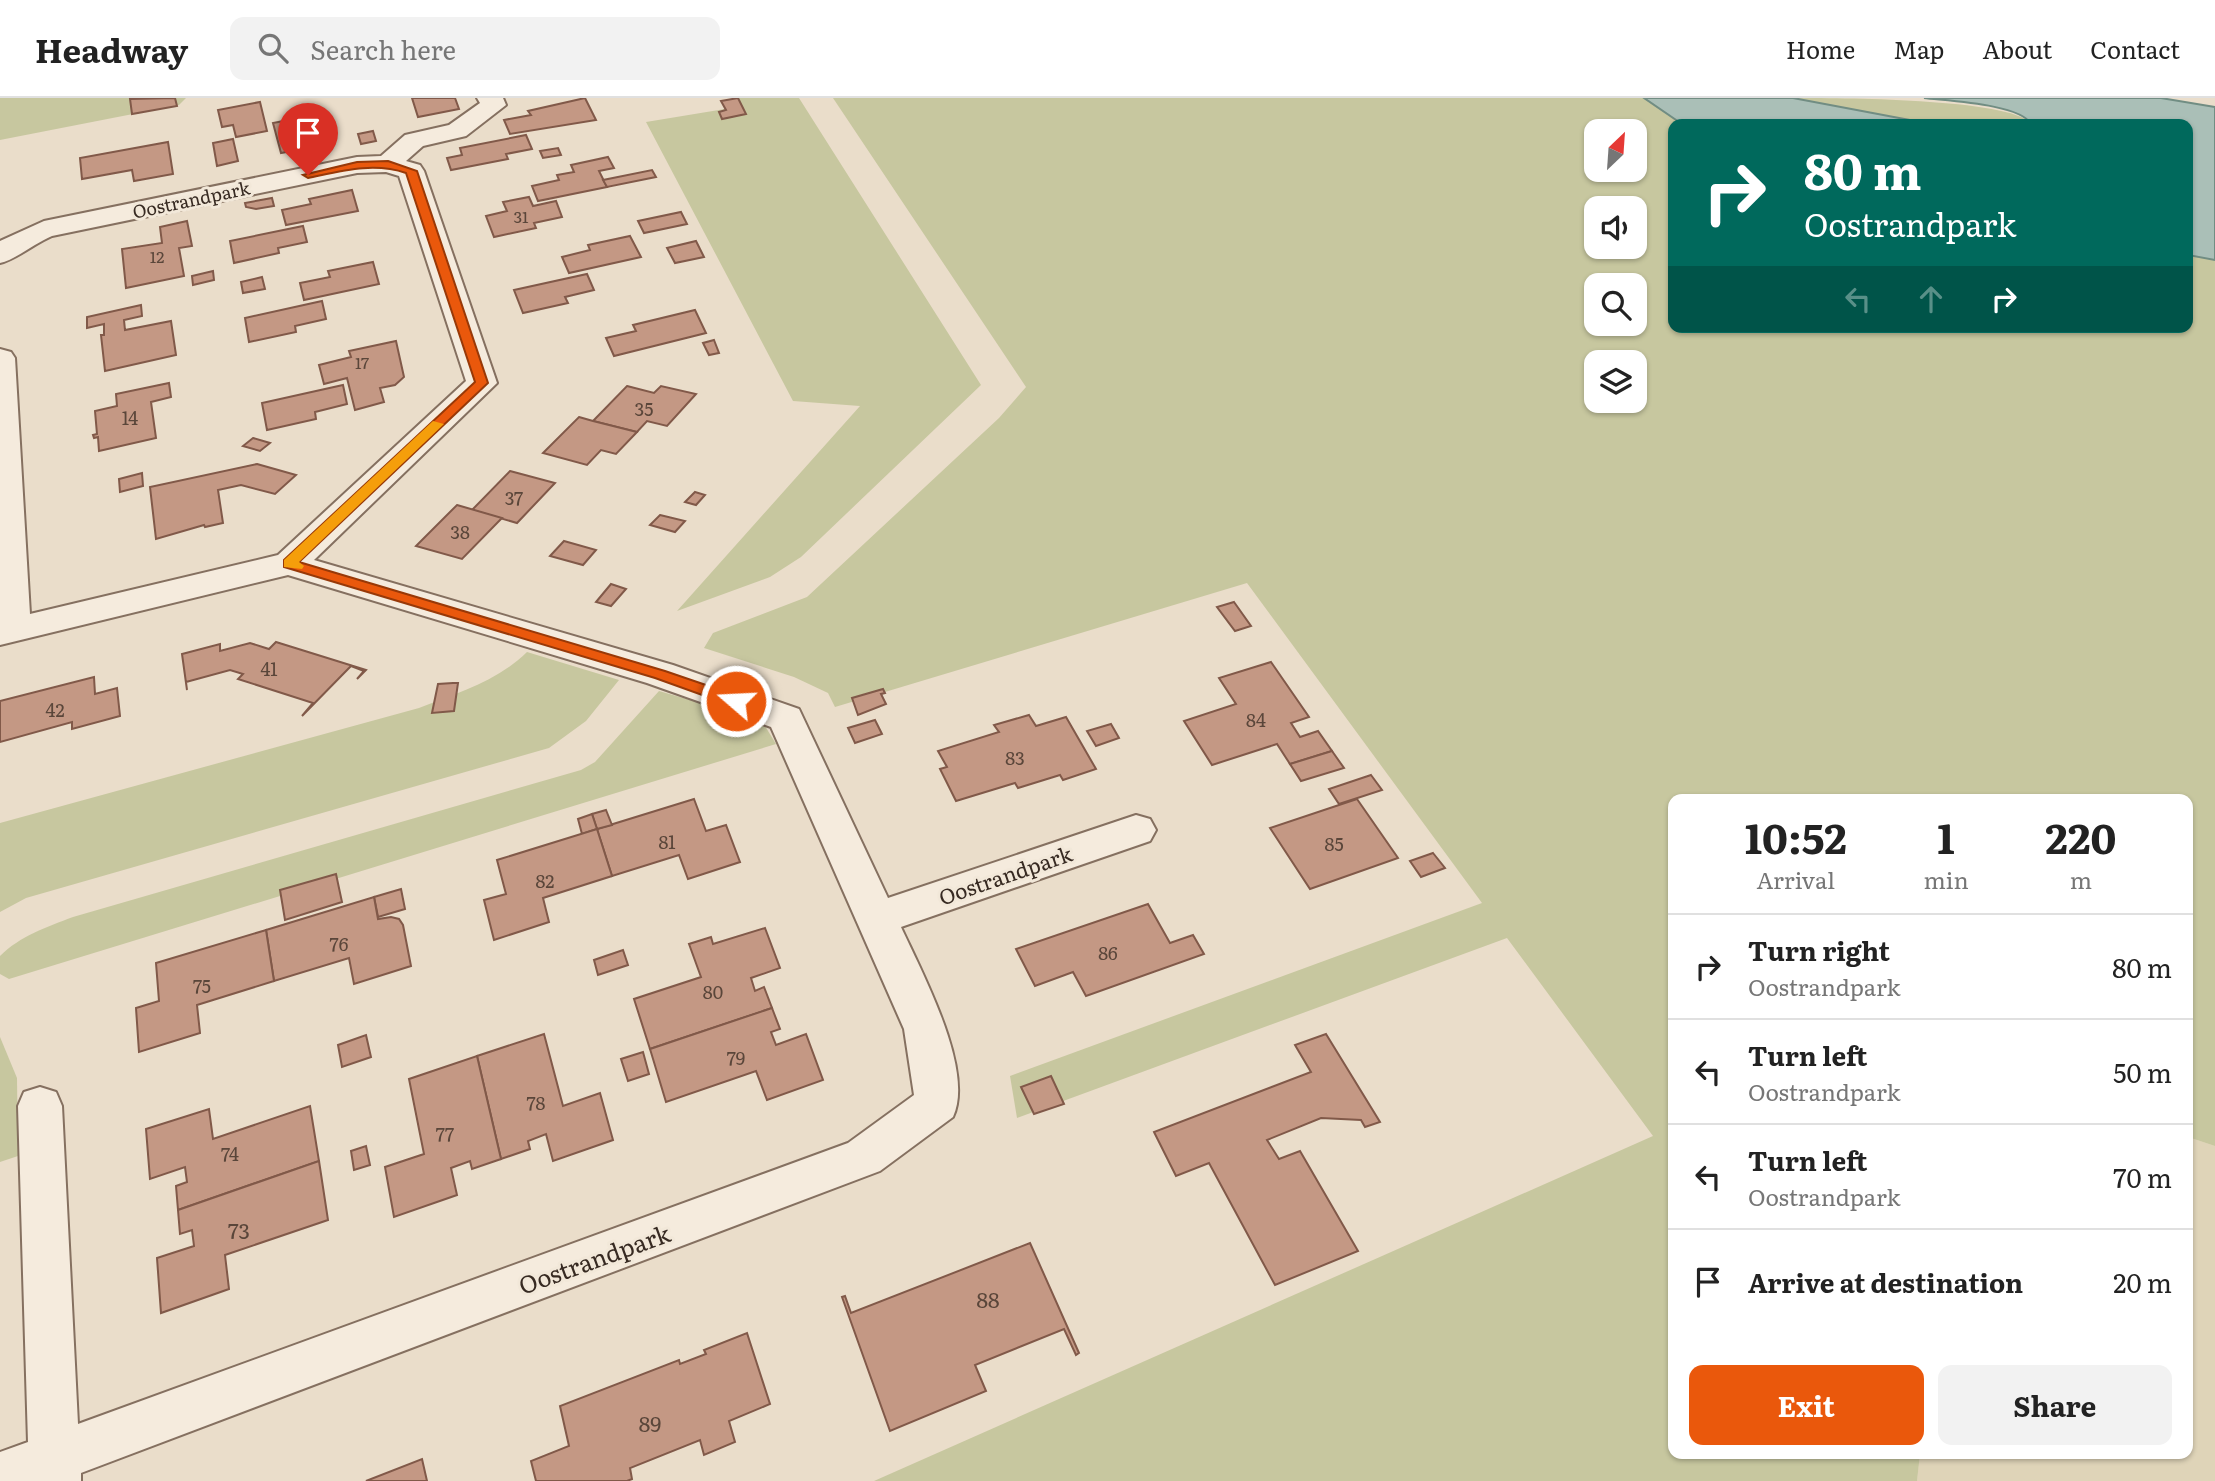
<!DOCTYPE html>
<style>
body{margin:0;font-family:Literata,serif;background:#f2f2f2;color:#222;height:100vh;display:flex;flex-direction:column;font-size:26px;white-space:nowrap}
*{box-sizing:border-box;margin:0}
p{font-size:23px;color:#767676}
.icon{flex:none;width:38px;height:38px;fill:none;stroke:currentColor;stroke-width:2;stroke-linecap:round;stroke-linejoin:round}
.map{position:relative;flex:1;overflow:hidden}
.details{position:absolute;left:1668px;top:696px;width:525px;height:665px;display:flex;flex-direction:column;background:#fff;border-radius:14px;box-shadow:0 2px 5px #0004}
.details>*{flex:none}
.banner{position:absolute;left:1668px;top:21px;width:525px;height:214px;border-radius:14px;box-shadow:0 2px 5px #0004;background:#00695c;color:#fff;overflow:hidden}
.needle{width:46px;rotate:25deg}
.controls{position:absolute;left:1584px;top:21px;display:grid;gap:14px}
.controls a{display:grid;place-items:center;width:63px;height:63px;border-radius:14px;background:#fff;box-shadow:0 2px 5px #0004;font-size:35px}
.pin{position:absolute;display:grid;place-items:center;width:60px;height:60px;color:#fff;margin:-72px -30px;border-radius:50% 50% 50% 0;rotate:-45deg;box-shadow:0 0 7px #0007}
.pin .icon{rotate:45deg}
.me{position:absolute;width:77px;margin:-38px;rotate:289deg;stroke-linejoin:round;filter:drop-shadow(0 0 5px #0008)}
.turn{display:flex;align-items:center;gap:24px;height:147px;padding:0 21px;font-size:32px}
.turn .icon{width:91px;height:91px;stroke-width:2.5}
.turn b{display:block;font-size:49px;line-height:60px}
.lanes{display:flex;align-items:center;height:66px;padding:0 21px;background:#0003;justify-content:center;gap:35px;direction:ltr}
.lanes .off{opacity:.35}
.eta{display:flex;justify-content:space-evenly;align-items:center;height:119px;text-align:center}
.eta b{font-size:42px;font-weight:700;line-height:49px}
.primary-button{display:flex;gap:14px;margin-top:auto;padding:14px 21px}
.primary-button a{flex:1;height:80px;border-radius:14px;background:#ea580c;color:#fff;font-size:28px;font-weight:700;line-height:80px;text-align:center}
.primary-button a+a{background:#f2f2f2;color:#222}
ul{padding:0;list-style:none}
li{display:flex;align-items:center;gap:21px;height:105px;padding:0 21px;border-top:2px solid #e0e0e0}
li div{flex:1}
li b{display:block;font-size:26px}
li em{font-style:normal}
header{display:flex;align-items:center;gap:42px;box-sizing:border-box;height:98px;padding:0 35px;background:#fff;border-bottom:2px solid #e0e0e0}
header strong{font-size:33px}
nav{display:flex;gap:38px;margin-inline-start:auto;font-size:24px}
.search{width:490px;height:63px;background:#f2f2f2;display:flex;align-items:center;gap:18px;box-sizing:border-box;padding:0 24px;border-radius:14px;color:#767676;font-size:26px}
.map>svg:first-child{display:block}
.farmland{fill:#dfd4b8}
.green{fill:#c7c79f;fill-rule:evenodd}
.water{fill:#aabfb7;stroke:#718d83;stroke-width:2}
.building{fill:#c49884;stroke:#815949;stroke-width:2}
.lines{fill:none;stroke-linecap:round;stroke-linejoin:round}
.street-casing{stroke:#857060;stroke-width:4}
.street{fill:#f5ebdd;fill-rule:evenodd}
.route{fill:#ea580c;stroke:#983908;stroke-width:2}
.slow{fill:#f59e0b}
.labels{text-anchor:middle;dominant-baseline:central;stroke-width:6;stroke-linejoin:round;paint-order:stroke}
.far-number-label{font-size:16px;fill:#5a463a}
.far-street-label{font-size:18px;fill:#372a22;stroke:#f2e8d9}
.number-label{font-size:18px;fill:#5a463a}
.street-label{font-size:21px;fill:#372a22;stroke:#f2e8d9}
.near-number-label{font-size:21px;fill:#5a463a}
.near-street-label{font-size:24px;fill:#372a22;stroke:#f2e8d9}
</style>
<header>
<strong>Headway</strong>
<div class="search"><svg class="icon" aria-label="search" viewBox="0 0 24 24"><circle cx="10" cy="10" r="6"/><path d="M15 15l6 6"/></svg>Search here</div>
<nav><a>Home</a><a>Map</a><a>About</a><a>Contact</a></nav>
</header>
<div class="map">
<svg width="2215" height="1383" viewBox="0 0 2215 1383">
<rect width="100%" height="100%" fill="#eaddca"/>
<polygon class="farmland" points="2188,1039 2215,1048 2215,1383 1917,1383 1920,1356 2188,1356"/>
<g class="green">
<polygon points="0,0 186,0 179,7 0,42"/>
<polygon points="737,0 799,0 981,287 801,459 770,479 677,513 860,308 793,303 646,24 737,9"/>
<path d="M 833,0 L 1644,0 L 1682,26 L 1673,26 L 1673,229 L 2188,229 L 2188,157 L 2215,162 L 2215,1048 L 2188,1039 L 2188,702 L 1673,702 L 1673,1356 L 1920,1356 L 1917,1383 L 874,1383 L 1653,1038 L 1507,840 L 1017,1020 L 1010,978 L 1482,805 L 1247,485 L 835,609 L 828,595 L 794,579 L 704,550 L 713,535 L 807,499 L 999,320 L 1026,289 ZM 1596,33 L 1634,33 L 1634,72 L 1596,72 ZM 1596,110 L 1634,110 L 1634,149 L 1596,149 ZM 1596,187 L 1634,187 L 1634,226 L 1596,226 ZM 1596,264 L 1634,264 L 1634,303 L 1596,303 Z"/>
<path d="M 1793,0 C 1834,0 2012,0 2031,26 L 1931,26 Z"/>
<path d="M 527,554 L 619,582 L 586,623 L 549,650 L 26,800 L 0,814 L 0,725 L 419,610 C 457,595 498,583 527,554 Z"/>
<path d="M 659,593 L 749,619 L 765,628 L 776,646 L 9,881 L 0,876 L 0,858 C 20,838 47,829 73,819 L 581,672 L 595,664 Z"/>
<polygon points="0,939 17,980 18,1058 0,1064"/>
</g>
<g class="water">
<polygon points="1644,0 1793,0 1931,26 1682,26"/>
<path d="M 1924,0 L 2161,0 L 2215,9 L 2215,162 L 2188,157 L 2188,26 L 2031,26 C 2020,6 1948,3 1924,0 Z"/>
</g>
<g class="building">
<polygon points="175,0 177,8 132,16 130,1"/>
<polygon points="412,0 455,0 459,11 418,19"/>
<polygon points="585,0 596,22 510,36 504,22 531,17 528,13"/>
<polygon points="738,0 746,16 722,21 719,14 726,12 721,3"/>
<polygon points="260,4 267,33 236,39 233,27 222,29 218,12"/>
<polygon points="304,19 307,31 318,29 323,47 281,55 273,25"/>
<polygon points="373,33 376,43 361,46 358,36"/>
<polygon points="526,37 532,51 506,56 508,61 451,72 447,60 462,57 460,50"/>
<polygon points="233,41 238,63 217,68 213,45"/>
<polygon points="168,44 173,76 134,83 132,72 82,81 80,60"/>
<polygon points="558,50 561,57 543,60 540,53"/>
<polygon points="608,59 614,70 599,73 607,89 538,103 532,88 559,82 557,77 574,74 571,67"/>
<polygon points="652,72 656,79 607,89 603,82"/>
<polygon points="352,92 358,113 286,127 282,112 311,106 309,101"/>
<polygon points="529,99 533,108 556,103 562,119 534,125 536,130 494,139 486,118 507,113 503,104"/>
<polygon points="272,100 274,108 256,111 246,109 245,105"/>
<polygon points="681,114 687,126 644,135 638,123"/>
<polygon points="187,123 192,148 179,150 184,178 126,190 122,151 162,145 160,129"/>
<polygon points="303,128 307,144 278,150 279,155 234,165 230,143"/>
<polygon points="630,138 641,159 569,175 562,159 590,152 588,147"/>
<polygon points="696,143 704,159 675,165 667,150"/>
<polygon points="373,164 379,186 304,202 300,185 330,179 328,173"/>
<polygon points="213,173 214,182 193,187 192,178"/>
<polygon points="587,176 594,192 565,199 568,205 523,215 514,192"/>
<polygon points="262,179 265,191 243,195 241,184"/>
<polygon points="322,203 326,221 295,228 296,234 249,244 245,220"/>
<polygon points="141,207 142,218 124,222 125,232 171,223 176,257 105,273 101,237 104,237 104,226 87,230 87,219"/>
<polygon points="695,212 706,235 614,258 606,240 636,233 633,227"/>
<polygon points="714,242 719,255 709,257 703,245"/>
<polygon points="396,243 404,279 395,287 380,290 384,304 355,312 347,280 324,286 319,267 351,259 349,253"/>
<polygon points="169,285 171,299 151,304 156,340 99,353 98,339 94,340 93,337 97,336 95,313 117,308 116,296"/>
<polygon points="343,287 347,306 315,314 316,321 267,332 262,305"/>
<polygon points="627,288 654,295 661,288 696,296 667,328 647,323 637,334 593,323"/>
<polygon points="579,319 593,323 637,334 616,356 601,352 587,367 543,355"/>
<polygon points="253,340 270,345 260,353 243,348"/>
<polygon points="257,366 296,377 275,396 241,387 218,392 223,425 205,429 204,427 156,441 150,389"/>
<polygon points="510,373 555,385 517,425 472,412"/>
<polygon points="142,375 143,388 120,394 119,381"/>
<polygon points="695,394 705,397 696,407 685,404"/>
<polygon points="457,407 502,420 462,461 416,448"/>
<polygon points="660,417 685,423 675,434 650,427"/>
<polygon points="564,443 596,452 583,467 550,458"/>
<polygon points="611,486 626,491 611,508 596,504"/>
<polygon points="1234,504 1251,528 1235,533 1217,509"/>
<polygon points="276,544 366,572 357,581 364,573 351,568 302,618 313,605 238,581 243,576 230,572 186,584 187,592 182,556 220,546 220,553 250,545 269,551"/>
<polygon points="1271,564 1309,619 1291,625 1300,639 1318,633 1332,653 1290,666 1277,646 1212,667 1184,623 1236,606 1219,580"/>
<polygon points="94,579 95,596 117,590 120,618 72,631 72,624 0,644 0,603"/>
<polygon points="453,585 458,585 454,613 432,615 438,586"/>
<polygon points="883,591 885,595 881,596 886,606 858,617 852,600"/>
<polygon points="1029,617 1036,628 1066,619 1096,671 1063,682 1060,677 1018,690 1015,685 956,703 940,671 947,669 938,653 999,634 994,627"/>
<polygon points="875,622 882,636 855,645 848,630"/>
<polygon points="1111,626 1119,640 1096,648 1087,633"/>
<polygon points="1332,653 1344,670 1301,683 1290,666"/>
<polygon points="1371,677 1382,692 1339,706 1329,691"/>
<polygon points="694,701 706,733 726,727 740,764 688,781 679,757 612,778 597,731"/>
<polygon points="1357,701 1398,760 1310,791 1270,730"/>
<polygon points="606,712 612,727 597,731 592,716"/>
<polygon points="592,716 597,731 582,736 578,721"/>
<polygon points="597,731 612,778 543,800 549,824 494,842 484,802 506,796 497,762"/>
<polygon points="1433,755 1445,770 1421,779 1410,763"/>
<polygon points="336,776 342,804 285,822 280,792"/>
<polygon points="401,791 405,811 378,819 374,799"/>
<polygon points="374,799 378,821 391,819 399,821 403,827 411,868 354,886 349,860 274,883 266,832"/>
<polygon points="1148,806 1170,845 1193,837 1204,856 1086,898 1073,874 1035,888 1016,851"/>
<polygon points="765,830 780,870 751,880 755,893 764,889 772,910 650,951 634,901 701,879 689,846 711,839 713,846"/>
<polygon points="266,832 274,883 197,907 200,935 139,954 136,910 159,903 156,865"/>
<polygon points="623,852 628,867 598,877 594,862"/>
<polygon points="772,910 780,931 771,934 776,947 806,936 823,982 767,1002 756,973 666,1004 650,951"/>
<polygon points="544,936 563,1008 600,995 613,1042 553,1063 546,1036 528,1043 530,1051 501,1061 477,958"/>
<polygon points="1326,936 1380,1024 1365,1029 1361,1022 1321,1020 1267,1042 1279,1061 1300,1053 1358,1153 1275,1187 1209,1065 1176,1078 1154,1034 1311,974 1295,947"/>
<polygon points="366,937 371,959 342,969 338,947"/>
<polygon points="643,954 649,976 628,983 621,961"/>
<polygon points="477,958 501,1061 472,1071 470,1063 451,1070 457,1097 394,1119 385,1069 424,1056 409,981"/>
<polygon points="1051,978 1064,1006 1034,1016 1021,989"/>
<polygon points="310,1008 319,1063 178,1112 176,1088 187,1084 185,1069 150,1081 146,1031 209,1011 213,1041"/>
<polygon points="366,1048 370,1067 354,1072 351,1053"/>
<polygon points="319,1063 328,1122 225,1157 229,1191 161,1215 157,1160 194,1148 192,1132 180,1136 178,1112"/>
<polygon points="1030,1145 1079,1255 1076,1257 1064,1231 975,1267 986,1293 890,1333 842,1199 845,1198 851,1215"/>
<polygon points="747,1235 770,1306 729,1323 735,1344 704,1357 700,1342 630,1370 632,1381 627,1383 536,1383 531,1363 569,1348 560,1308 679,1262 680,1266 706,1256 704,1252"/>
<polygon points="422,1361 427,1383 366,1383"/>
</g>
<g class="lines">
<g class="street-casing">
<path id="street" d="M 477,0 L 503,0 L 506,7 L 466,38 L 423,48 L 406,63 L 420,67 L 424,73 L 497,285 L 314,462 L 673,567 L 799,611 L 888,800 L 1136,717 L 1150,721 L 1156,732 L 1150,743 L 901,829 C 921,873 975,972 953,1019 L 880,1073 L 81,1375 L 81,1383 L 0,1383 L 0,1354 L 28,1344 L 18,1008 L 24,994 L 40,989 L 56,994 L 62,1008 L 78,1326 L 848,1045 L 914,997 L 904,931 L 771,629 L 647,585 L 288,477 L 0,547 L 0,251 L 11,254 L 15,260 L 30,516 L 278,457 L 466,283 L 399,78 L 386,74 L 357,75 L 52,138 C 35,145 15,162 0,165 L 0,143 L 44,123 L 357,59 L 381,58 L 405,37 L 449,27 L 480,5 Z"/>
</g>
<use href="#street" class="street"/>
</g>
<path class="route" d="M 388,63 L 417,73 L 488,285 L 299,464 L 665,573 L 741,599 L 741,607 L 730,607 L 655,580 L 284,469 L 284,462 L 475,284 L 406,75 C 373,64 342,73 308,80 L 303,77 L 357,64 Z"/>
<polygon class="slow" points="433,323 444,326 299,464 304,468 302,471 284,469 284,462"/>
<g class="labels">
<g class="far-number-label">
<text x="521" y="118">31</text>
<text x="157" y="158">12</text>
<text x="362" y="264">17</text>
</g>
<g class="far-street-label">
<text transform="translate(191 101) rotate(-12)">Oostrandpark</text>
</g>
<g class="number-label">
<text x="644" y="310">35</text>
<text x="130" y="319">14</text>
<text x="514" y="399">37</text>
<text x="460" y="433">38</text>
<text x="269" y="570">41</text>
<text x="55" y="611">42</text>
<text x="1256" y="621">84</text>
<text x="1015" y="659">83</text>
<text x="667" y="743">81</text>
<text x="1334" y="745">85</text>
<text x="545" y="782">82</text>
<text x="339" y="845">76</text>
<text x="1108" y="854">86</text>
<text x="202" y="887">75</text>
<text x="713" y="893">80</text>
<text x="736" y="959">79</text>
<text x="536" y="1004">78</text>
<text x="445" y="1035">77</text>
<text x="230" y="1055">74</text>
</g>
<g class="street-label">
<text transform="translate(1005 776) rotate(-19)">Oostrandpark</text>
</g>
<g class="near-number-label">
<text x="239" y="1131">73</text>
<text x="988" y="1200">88</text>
<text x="650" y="1324">89</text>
</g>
<g class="near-street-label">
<text transform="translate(594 1160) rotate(-20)">Oostrandpark</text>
</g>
</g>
</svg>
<div class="controls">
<a><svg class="needle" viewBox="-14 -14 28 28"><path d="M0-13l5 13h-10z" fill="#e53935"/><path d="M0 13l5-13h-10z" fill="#767676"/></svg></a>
<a><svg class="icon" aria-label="sound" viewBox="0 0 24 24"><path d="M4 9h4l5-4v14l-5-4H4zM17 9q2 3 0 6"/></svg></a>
<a><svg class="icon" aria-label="search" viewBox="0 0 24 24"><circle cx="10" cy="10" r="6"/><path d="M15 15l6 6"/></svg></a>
<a><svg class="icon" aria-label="layers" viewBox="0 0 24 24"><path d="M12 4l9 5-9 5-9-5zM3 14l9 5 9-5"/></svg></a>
</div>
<div class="pin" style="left:308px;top:77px;background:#d93025"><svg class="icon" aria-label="arrive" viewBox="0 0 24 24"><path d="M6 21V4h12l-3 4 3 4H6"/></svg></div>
<svg class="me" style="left:736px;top:603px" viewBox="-20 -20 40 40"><circle r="17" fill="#ea580c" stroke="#fff" stroke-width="3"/><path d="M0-11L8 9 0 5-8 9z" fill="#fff"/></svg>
<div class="banner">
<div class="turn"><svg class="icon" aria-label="right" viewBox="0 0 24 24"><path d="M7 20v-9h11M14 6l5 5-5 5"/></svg><div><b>80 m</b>Oostrandpark</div></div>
<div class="lanes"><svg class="icon off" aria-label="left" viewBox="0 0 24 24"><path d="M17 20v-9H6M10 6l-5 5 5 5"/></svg><svg class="icon off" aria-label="ahead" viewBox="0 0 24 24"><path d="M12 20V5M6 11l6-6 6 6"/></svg><svg class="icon" aria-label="right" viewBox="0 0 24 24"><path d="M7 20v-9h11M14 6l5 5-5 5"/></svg></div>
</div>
<section class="details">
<div class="eta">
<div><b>10:52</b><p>Arrival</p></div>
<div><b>1</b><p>min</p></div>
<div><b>220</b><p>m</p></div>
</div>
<ul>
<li><svg class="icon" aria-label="right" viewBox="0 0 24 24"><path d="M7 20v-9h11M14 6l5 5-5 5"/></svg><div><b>Turn right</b><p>Oostrandpark</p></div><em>80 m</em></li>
<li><svg class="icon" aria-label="left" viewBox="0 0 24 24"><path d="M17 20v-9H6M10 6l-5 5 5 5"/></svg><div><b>Turn left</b><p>Oostrandpark</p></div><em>50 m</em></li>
<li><svg class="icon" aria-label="left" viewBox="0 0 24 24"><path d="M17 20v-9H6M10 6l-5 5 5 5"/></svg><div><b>Turn left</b><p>Oostrandpark</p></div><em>70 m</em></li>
<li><svg class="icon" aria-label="arrive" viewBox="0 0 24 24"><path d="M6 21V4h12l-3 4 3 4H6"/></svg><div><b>Arrive at destination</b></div><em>20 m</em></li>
</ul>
<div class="primary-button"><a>Exit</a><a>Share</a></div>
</section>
</div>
